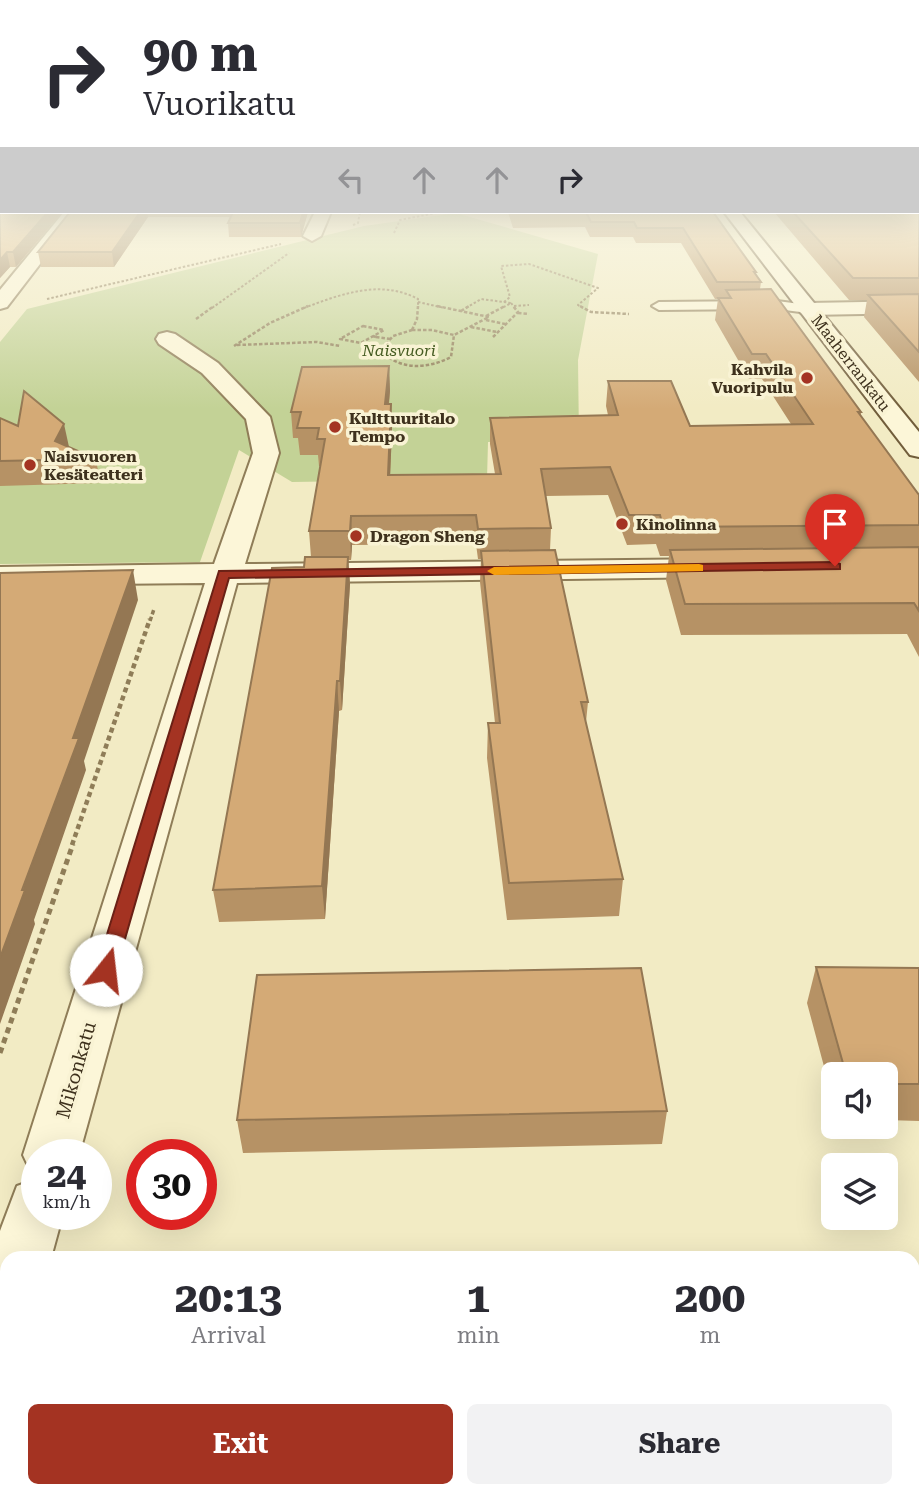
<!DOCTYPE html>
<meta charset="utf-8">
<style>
body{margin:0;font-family:"Roboto Serif",serif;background:#f2f2f3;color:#2b2b33;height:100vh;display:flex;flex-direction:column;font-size:26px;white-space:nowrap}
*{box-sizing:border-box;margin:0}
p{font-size:23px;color:#7c7c81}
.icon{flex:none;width:38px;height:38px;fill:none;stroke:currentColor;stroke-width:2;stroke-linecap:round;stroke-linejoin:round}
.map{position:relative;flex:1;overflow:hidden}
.drawer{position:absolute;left:0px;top:1251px;width:920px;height:247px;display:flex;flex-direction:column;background:#fff;border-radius:21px 21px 0 0;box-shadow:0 7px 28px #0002}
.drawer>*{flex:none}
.hud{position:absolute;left:0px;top:0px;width:920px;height:214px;box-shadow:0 7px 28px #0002;background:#fff;color:#2b2b33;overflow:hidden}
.fabs{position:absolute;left:821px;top:1062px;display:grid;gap:14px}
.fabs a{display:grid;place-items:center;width:77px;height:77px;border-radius:10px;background:#fff;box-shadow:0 7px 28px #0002;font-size:35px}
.speed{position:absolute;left:21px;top:1139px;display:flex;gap:14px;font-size:35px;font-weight:700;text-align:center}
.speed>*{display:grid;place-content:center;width:91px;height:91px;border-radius:50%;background:#fff;box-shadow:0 7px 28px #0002;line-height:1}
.speed small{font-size:18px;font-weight:400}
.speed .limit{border:10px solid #d22;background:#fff;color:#111}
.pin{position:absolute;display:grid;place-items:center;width:60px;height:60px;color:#fff;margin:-72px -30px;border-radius:50% 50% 50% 0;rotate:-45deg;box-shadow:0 0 7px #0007}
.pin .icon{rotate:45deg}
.me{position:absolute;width:77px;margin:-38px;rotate:16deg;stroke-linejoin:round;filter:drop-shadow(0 0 5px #0008)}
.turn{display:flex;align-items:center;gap:24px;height:147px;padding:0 28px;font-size:32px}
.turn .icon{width:91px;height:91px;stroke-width:2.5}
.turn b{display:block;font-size:49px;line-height:60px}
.lanes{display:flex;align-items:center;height:66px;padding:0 28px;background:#0003;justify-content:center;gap:35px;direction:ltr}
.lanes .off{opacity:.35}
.eta{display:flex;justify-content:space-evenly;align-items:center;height:119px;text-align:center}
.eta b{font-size:42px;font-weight:700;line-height:49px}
.primary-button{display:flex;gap:14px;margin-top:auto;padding:14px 28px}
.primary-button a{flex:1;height:80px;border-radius:10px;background:#a43322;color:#fff;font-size:28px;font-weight:700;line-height:80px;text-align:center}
.primary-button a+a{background:#f2f2f3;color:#2b2b33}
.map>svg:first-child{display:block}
.green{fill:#c3d296}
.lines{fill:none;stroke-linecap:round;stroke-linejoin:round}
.lane-casing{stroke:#8f7d58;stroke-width:4}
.street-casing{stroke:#8f7d58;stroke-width:4}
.secondary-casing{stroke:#715d3b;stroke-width:4}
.path-far5{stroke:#8f7d58;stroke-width:2;stroke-dasharray:2.5 2;stroke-linecap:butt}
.path-far4{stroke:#8f7d58;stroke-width:2.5;stroke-dasharray:3.5 2;stroke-linecap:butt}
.path-far3{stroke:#8f7d58;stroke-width:3.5;stroke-dasharray:4.5 2.5;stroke-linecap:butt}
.path-far2{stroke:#8f7d58;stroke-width:4.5;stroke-dasharray:5 3.5;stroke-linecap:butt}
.path-far1{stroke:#8f7d58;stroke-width:5;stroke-dasharray:6 4.5;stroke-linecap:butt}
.path{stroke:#8f7d58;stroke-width:7;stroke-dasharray:9 5;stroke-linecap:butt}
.lane{fill:#fcf6d8;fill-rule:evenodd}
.street{fill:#fcf6d8;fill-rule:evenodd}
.secondary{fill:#fcf6d8;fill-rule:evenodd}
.wall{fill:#b69265}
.shaded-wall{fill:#947753}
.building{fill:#d4aa76;stroke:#947753;stroke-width:2}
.route{fill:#a43322;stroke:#6b2116;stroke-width:2}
.slow{fill:#f59e0b}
.poi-dot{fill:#a43322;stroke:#f9f3d4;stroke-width:2.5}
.labels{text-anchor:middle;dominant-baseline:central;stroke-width:7;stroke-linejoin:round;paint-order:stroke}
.far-park-label{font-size:16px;font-style:italic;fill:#465c22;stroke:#f9f3d4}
.far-street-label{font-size:16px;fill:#3e311d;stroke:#f9f3d4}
.far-poi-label{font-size:16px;font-weight:bold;fill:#3e311d;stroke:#f9f3d4;text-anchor:start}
.street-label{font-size:19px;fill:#3e311d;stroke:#f9f3d4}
</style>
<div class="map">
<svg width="919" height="1497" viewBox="0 0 919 1497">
<rect width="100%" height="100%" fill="#f2ebc4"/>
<polygon class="green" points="456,213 598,254 578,360 579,439 488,442 487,479 292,482 239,450 200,562 0,564 0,342 27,309 364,226"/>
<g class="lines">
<g class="lane-casing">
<polygon id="lane" points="777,301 808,305 815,309 808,313 777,309 659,310 652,306 659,302"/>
</g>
<g class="street-casing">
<g id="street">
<polygon points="64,212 80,212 7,307 0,309 0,290"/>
<polygon points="315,212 331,212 321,236 312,241 303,236"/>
<polygon points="919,301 919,313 808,315 801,313 798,309 801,305 808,303"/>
<polygon points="167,332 175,334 218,363 270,417 279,453 245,564 721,559 732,561 737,568 732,575 721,577 237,583 79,1155 37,1155 37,1174 31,1172 23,1155 205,583 0,585 0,567 214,564 253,453 246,419 202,373 159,344 156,339 159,334"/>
<polygon points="37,1179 37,1214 63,1214 51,1258 7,1258 7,1361 0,1364 0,1279 2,1278 0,1277 0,1231 17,1186"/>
</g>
</g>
<g class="secondary-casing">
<g id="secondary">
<polygon points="724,212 740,212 919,432 919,457 910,455"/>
<polygon points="919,1343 919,1407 914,1408 914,1344"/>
<rect x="0" y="1367" width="7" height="66"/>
</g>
</g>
<g class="path-far5">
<polyline points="353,225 358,223 360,212"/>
<polyline points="394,233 400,220 441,212"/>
<polyline points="47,299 281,244"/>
<polyline points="418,302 445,308"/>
<polyline points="504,302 510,297 501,266 529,264 598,288 578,305 583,308"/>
<polyline points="511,303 515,308"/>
<polyline points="514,306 529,305"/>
<polyline points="212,308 289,253"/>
<path d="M 304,308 C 341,294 381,279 418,299 L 418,308"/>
<polyline points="466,308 481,299 511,303 502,308"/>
</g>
<g class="path-far4">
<polyline points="437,306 489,317 454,335"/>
<polyline points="580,306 591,312 629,314"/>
<polyline points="461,311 469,306"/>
<polyline points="518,313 529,314"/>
<polyline points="486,316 505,306"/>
<polyline points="196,319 214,306"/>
<polyline points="486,320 505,324"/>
<polygon points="363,326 384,330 361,343 340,339"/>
<polyline points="471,327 497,332"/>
<path d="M 412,330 L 432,330 L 454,335 L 451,357 C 428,369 399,371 381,350 L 393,336 Z"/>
<polyline points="412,330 417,319 418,306"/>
<polyline points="373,336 376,337"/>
<polyline points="376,337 391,339"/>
<polyline points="493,337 518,312 513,306"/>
<polyline points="237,345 317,342 340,346"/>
<polyline points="234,346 270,323 308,306"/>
</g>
<polyline class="path-far3" points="150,621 154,609"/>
<polyline class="path-far2" points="72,845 150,619"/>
<polyline class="path-far1" points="0,1053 73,844"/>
<g class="path">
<polyline points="914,1466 919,1466"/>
<polyline points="33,1497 196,1491"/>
</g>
<use href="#lane" class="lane"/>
<use href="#street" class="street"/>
<use href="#secondary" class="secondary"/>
</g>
<g class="wall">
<polygon points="0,199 62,212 16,267 10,267 0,278"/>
<polygon points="919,199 919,382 864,317 867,300 849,300 774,212 919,212"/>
<polygon points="70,212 308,212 301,237 229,237 228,223 231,217 148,217 114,267 41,267 38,252"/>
<polygon points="508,212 713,212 756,272 756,274 761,282 760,289 861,412 861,416 919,495 919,657 907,634 681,635 666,580 669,556 660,556 656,544 627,545 608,495 546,496 551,528 550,550 588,702 586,722 623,879 619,916 507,920 487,758 488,723 495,723 480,582 481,559 478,559 476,544 352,545 351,560 348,560 350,584 342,710 339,711 325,919 219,922 213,890 304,567 311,557 309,531 320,466 319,466 318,455 300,455 298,438 293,438 291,412 389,366 390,391 389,404 392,430 390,475 495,474 490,444 490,418 608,415 606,406 608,381 690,426 791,424 762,379 749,379 715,320 718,299 715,299 681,243 636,243 633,237 590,237 585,227 513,228"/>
<polygon points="0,418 96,459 100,483 0,486"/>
<polygon points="816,967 919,968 919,1121 886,1120 886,1074 833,1074 833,1100 807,1003"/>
<polygon points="667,1111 662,1144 243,1153 237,1120"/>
</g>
<g class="shaded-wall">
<polygon points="48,212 62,212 16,267 13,252"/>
<polygon points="140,212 147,212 148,217 114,267 112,252"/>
<polygon points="303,212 308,212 301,237 300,223"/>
<polygon points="7,252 10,267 0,278 0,260"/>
<polygon points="389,366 390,391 386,430 385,404"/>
<polygon points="391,404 392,430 389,503 388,475"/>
<polygon points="64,424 69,447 55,441"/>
<polygon points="351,516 352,545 351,560 350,531"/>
<polygon points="348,557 350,584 342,710 340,681"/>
<polygon points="133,570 138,600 84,761 86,770 34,920 35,924 0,1024 0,958 73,738"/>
<polygon points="337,681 339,711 325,919 322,886"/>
</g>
<g class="building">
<polygon points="0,199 2,199 2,212 48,212 13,252 7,252 0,260"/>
<polygon points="919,199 919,278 853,278 793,212 919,212"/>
<polygon points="70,212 140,212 112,252 38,252"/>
<polygon points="233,212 303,212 300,223 228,223"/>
<polygon points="513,212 713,212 756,272 754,272 761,282 717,282 683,228 637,228 634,222 591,222 586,212 513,213"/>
<polygon points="771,289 861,412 858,412 919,495 919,525 663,527 660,515 629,515 610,467 541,469 551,528 478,529 476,515 351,516 350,531 309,531 325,439 317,439 319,428 297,428 301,412 291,412 302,367 389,366 385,404 391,404 388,475 501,474 490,418 618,415 608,381 671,381 690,426 813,424 766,354 752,354 718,298 731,298 726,290"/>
<polygon points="919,294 919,352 868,295"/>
<polygon points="24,391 64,424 55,441 96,459 0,461 0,418 18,426"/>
<polygon points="919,547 919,611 914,603 685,604 670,550"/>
<polygon points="555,550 588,702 581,702 623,879 509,883 488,723 500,723 481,551"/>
<polygon points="305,557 348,557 340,681 337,681 322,886 213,890 272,568 304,567"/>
<polygon points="133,570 73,738 79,738 22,890 25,890 0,958 0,573"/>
<polygon points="816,967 919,968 919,1084 886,1084 886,1074 846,1074"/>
<polygon points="641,968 667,1111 237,1120 257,975"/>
<polygon points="275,1491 803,1491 805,1497 79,1497 79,1496"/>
</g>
<linearGradient id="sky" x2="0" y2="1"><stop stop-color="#8dbbd8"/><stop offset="0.49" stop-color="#f9f6e4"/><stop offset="1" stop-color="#f9f6e4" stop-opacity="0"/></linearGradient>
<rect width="919" height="409" fill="url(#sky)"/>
<polygon class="route" points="835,562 840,564 840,569 229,578 116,970 113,975 106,977 99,975 96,970 219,571"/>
<polygon class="slow" points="699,564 703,565 703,571 494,575 487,571 494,567"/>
<g class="poi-dot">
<circle cx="807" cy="378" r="7"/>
<circle cx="335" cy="427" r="7"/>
<circle cx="30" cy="465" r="7"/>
<circle cx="622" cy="524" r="7"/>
<circle cx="356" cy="536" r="7"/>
</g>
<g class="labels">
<g class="far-park-label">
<text x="399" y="350">Naisvuori</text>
</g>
<g class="far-street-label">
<text transform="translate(851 363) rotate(52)">Maaherrankatu</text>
</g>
<g class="far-poi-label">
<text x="793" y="369" text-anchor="end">Kahvila<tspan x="793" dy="18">Vuoripulu</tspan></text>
<text x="349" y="418">Kulttuuritalo<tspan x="349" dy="18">Tempo</tspan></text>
<text x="44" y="456">Naisvuoren<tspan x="44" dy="18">Kesäteatteri</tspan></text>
<text x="636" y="524">Kinolinna</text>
<text x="370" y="536">Dragon Sheng</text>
</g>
<g class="street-label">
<text transform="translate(76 1070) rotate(-74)">Mikonkatu</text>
</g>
</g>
</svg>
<div class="fabs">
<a><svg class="icon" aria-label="sound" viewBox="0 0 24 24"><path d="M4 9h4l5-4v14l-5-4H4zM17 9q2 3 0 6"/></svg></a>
<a><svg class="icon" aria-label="layers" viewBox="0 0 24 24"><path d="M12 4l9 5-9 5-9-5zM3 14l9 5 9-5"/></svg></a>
</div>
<div class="speed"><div>24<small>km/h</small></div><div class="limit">30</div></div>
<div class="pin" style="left:835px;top:566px;background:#d93025"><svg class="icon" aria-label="arrive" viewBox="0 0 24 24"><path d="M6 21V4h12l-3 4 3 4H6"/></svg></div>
<svg class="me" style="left:106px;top:970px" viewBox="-20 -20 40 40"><circle r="19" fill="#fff"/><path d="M0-13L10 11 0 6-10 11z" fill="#a43322"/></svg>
<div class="hud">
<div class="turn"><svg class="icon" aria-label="right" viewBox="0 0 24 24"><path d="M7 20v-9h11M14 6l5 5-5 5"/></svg><div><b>90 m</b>Vuorikatu</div></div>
<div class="lanes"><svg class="icon off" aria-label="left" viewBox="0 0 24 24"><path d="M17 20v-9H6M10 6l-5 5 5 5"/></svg><svg class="icon off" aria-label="ahead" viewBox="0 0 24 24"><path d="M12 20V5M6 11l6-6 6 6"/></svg><svg class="icon off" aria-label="ahead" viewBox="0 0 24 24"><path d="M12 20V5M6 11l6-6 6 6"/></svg><svg class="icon" aria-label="right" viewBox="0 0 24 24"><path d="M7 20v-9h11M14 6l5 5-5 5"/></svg></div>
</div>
<section class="drawer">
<div class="eta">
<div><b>20:13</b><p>Arrival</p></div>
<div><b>1</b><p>min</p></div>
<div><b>200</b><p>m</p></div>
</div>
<div class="primary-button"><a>Exit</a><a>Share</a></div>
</section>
</div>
